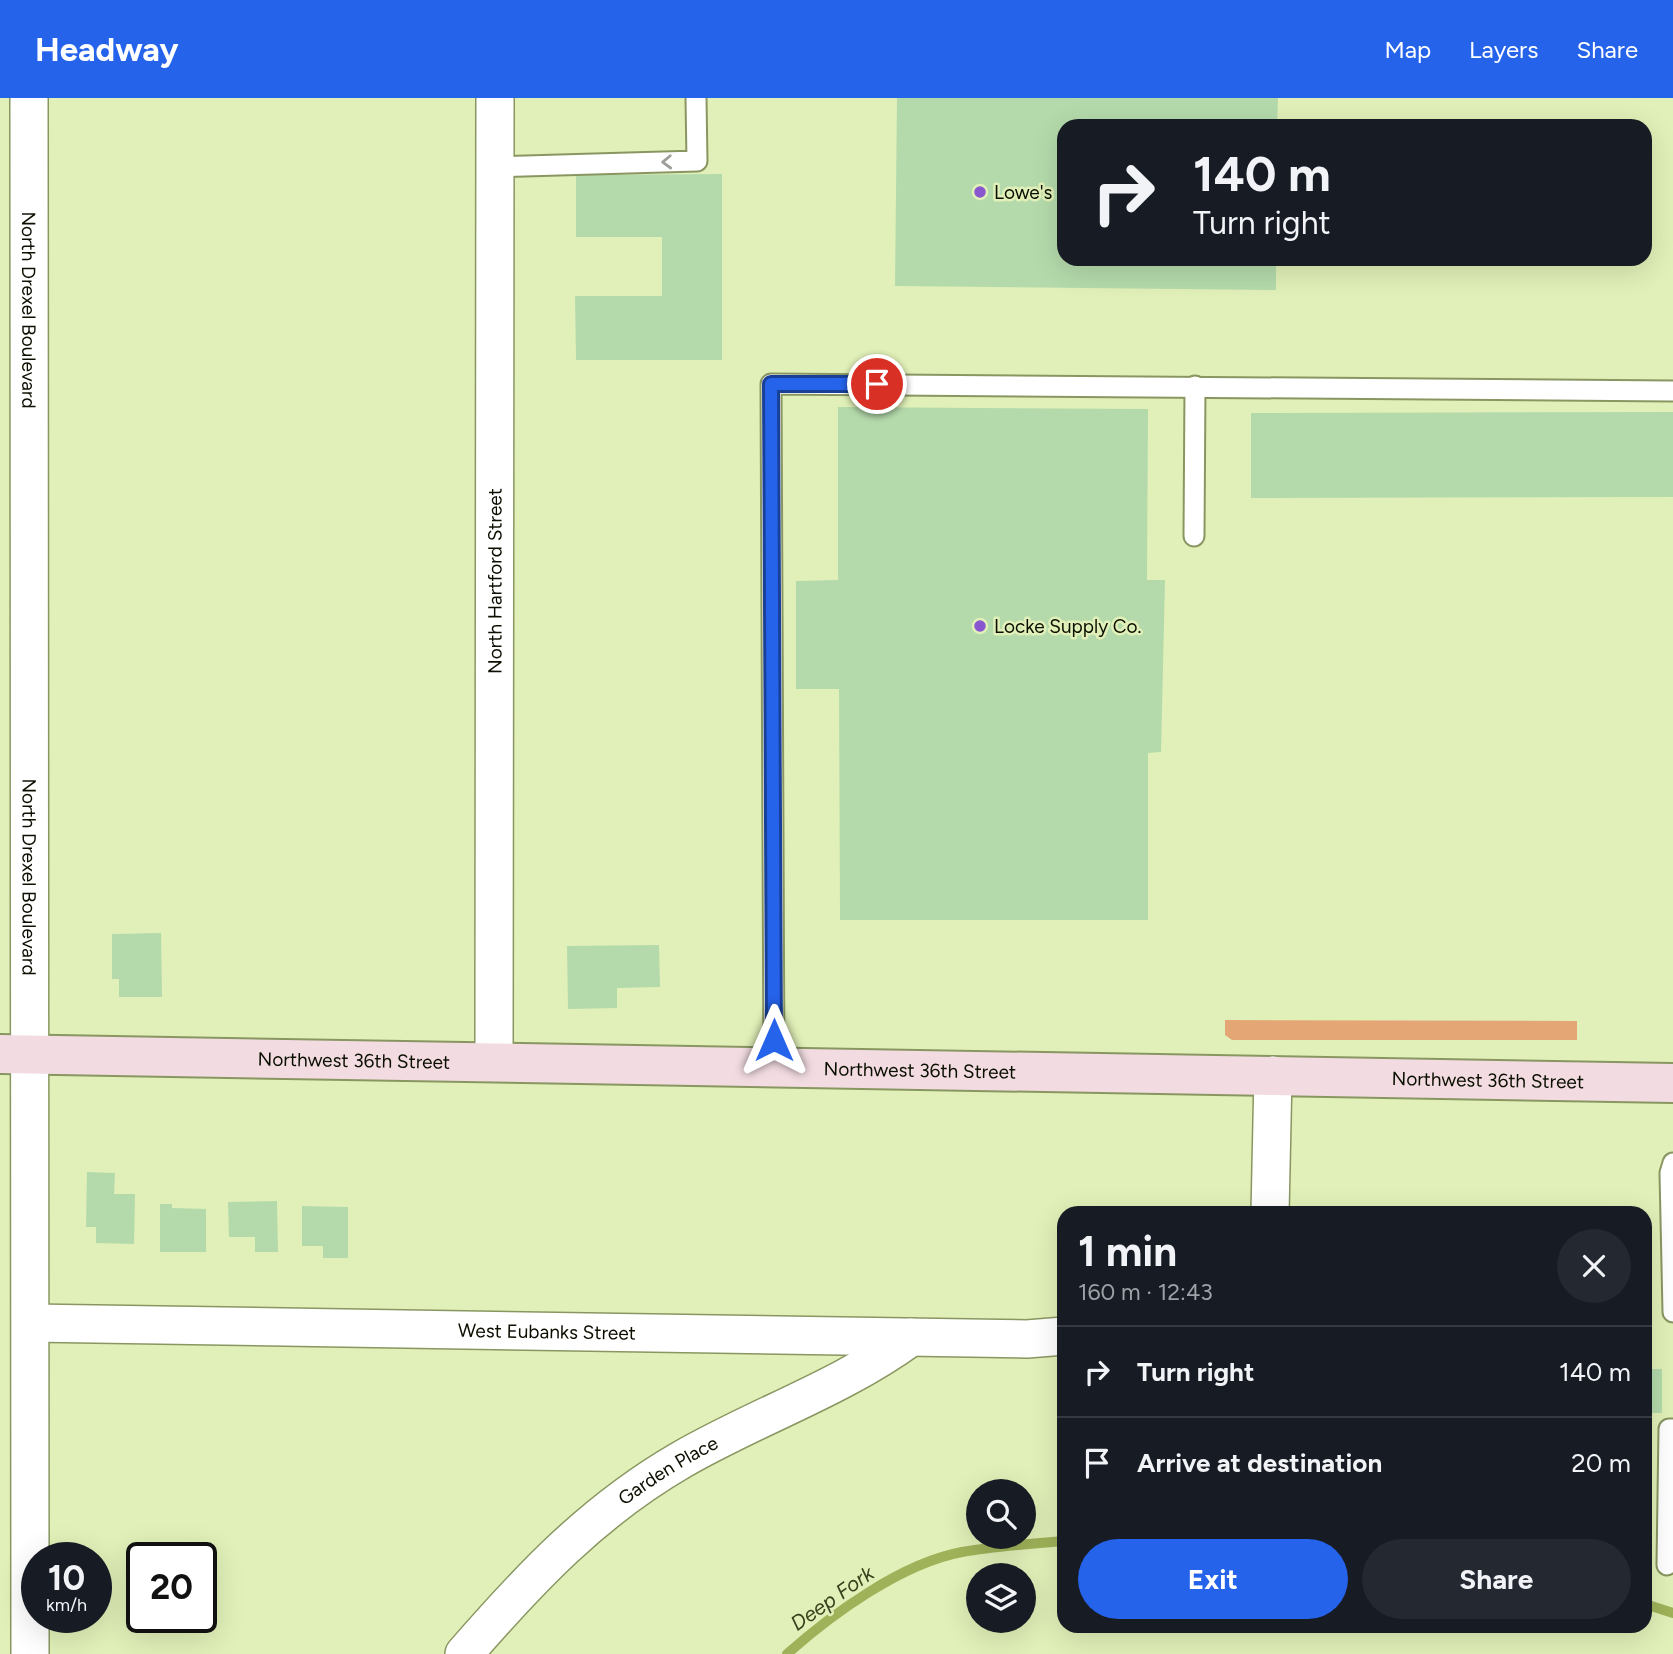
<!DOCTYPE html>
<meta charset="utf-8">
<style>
body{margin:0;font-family:Figtree,sans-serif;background:#242831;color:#f1f3f6;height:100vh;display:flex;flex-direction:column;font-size:26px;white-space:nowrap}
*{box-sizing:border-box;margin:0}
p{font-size:23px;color:#9ea1a6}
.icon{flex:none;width:38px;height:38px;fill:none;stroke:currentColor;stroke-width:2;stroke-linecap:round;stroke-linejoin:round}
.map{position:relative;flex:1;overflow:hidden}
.drawer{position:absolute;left:1057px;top:1108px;width:595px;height:427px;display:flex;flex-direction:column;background:#171b24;border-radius:21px;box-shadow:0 7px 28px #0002}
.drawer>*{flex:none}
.banner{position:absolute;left:1057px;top:21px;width:595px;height:147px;border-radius:21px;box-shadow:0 7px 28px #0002;background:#171b24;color:#f1f3f6;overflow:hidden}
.tools{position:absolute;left:966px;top:1381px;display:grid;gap:14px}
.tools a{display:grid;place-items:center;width:70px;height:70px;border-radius:50%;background:#171b24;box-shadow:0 7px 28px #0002;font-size:35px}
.speed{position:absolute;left:21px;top:1444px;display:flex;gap:14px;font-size:35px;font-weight:700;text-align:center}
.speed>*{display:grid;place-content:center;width:91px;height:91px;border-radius:50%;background:#171b24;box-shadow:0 7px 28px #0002;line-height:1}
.speed small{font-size:18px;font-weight:400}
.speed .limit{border:4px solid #111;border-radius:10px;background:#fff;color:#111}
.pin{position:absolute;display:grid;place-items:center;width:60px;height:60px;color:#fff;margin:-30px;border:4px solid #fff;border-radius:50%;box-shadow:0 2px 7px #0007}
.me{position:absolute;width:77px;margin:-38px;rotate:0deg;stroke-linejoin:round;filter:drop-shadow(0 0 5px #0008)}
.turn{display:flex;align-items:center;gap:24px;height:147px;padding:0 21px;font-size:32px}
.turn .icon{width:91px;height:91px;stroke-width:2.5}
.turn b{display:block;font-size:49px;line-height:60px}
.round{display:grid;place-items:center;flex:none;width:74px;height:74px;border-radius:37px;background:#242831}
.overview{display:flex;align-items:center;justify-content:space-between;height:119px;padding:0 21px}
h1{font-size:42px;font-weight:700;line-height:52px}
.primary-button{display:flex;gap:14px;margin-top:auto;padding:14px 21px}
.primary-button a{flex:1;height:80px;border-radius:42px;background:#2563eb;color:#fff;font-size:28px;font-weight:700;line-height:80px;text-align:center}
.primary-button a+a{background:#242831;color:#f1f3f6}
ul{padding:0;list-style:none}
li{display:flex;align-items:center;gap:21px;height:91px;padding:0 21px;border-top:2px solid #363941}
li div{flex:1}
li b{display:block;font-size:26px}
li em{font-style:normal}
header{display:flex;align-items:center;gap:42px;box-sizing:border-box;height:98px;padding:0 35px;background:#2563eb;color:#fff}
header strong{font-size:33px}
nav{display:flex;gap:38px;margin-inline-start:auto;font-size:24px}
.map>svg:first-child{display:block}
.green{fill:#e3a674}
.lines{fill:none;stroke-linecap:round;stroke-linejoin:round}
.stream{stroke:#9fb259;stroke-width:10}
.building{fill:#b4daab}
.lane-casing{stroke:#899661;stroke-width:23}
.street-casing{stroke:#899661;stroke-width:40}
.secondary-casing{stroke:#899661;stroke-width:42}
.lane{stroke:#fff;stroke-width:19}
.street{stroke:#fff;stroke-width:37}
.secondary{stroke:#f2dce2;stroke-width:38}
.oneway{stroke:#9d9f99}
.route-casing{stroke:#184099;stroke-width:18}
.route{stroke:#2563eb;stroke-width:12}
.poi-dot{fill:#8856cf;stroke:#e1f0b8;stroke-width:2.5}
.labels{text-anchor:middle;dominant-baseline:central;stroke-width:5;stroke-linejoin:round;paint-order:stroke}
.poi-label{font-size:19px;fill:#0b0f00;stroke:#e1f0b8;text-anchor:start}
.street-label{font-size:19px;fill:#0b0f00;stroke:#e1f0b8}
.water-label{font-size:21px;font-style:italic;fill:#39411c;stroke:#e1f0b8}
</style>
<header>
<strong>Headway</strong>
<nav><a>Map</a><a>Layers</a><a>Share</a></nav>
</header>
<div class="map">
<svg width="1673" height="1556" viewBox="0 0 1673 1556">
<rect width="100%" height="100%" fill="#e1f0b8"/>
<polygon class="green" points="1225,922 1577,923 1577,942 1232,942 1225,937"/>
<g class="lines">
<g class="stream">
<polyline points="1645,1506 1673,1515"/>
<path d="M 787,1556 C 832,1516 902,1465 962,1454 C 995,1448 1030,1446 1064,1443"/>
</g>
</g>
<g class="building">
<polygon points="897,0 1278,0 1277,28 1064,28 1064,161 1276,161 1276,192 895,188"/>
<polygon points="722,76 722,262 576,262 575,198 662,198 662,139 576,139 576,77"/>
<polygon points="1278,161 1351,161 1351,164 1278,163"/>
<polygon points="838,309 1148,311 1147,482 1165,482 1161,654 1148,655 1148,822 840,822 839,591 796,591 796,483 838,482"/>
<polygon points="1673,314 1673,399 1251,400 1251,315"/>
<polygon points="161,835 162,899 119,899 119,881 112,881 112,836"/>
<polygon points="659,847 660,889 617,890 617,910 568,911 567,848"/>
<polygon points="87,1074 115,1075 114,1096 135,1096 134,1146 96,1145 96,1129 86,1129"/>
<polygon points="277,1103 278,1154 255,1154 255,1139 229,1139 228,1104"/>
<polygon points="160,1106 172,1106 172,1110 206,1111 206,1154 160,1154"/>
<polygon points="302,1108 348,1109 348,1160 323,1160 323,1148 302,1148"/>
<rect x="1645" y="1271" width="17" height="44"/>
</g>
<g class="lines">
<g class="lane-casing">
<g id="lane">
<polyline points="495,69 697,63 696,0"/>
<polyline points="1194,438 1195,288"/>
<polyline points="774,969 771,286 1673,293"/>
<polyline points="1673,1065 1670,1075 1673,1214"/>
<polyline points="1667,1467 1669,1331 1673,1331"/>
</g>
</g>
<g class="street-casing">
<g id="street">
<path id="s1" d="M 29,0 L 30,1556"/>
<path id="s2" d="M 494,964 L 495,0"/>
<polyline points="1270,1115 1273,977"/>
<path id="s3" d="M 31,1225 L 1027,1241 L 1064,1238"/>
<path id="s4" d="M 464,1556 C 530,1480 593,1413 681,1362 C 757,1318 840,1291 911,1239"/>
</g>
</g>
<g class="secondary-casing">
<g id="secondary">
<path id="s5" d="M 0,956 L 1673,985"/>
</g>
</g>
<use href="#lane" class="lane"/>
<use href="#street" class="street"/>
<use href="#secondary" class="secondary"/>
</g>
<defs><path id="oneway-chevron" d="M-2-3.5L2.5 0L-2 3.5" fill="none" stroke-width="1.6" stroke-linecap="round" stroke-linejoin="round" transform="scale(1.75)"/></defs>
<use class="oneway" href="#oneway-chevron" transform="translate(667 64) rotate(178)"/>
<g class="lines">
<g class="route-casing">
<polyline id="route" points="774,942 771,286 877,286"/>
</g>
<use href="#route" class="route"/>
</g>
<g class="poi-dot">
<circle cx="980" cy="94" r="7"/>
<circle cx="980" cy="528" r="7"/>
</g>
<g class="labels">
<g class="poi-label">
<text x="994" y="94">Lowe's</text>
<text x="994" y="528">Locke Supply Co.</text>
</g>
<g class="street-label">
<text stroke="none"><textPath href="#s1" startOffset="212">North Drexel Boulevard</textPath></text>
<text stroke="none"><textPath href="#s2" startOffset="481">North Hartford Street</textPath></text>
<text stroke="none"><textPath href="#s1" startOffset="779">North Drexel Boulevard</textPath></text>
<text stroke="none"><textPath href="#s5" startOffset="354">Northwest 36th Street</textPath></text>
<text stroke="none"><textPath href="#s5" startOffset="920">Northwest 36th Street</textPath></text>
<text stroke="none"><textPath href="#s5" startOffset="1488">Northwest 36th Street</textPath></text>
<text stroke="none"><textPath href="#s3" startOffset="516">West Eubanks Street</textPath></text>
<text stroke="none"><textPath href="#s4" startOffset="276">Garden Place</textPath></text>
</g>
<g class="water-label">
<text transform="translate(832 1500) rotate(-35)">Deep Fork</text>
</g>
</g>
</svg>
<div class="tools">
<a><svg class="icon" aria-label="search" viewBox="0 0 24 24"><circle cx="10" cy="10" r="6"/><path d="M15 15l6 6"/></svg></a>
<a><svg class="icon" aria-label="layers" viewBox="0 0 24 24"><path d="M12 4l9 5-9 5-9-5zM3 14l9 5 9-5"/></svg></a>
</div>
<div class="speed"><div>10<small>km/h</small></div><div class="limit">20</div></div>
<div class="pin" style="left:877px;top:286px;background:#d93025"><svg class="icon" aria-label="arrive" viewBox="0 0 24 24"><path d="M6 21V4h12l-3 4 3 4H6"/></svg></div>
<svg class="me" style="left:774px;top:942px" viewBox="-20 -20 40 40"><path d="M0-17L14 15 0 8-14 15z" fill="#2563eb" stroke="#fff" stroke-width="4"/></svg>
<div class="banner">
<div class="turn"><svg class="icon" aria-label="right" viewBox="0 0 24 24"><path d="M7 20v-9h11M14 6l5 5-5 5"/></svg><div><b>140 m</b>Turn right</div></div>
</div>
<section class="drawer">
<div class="overview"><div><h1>1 min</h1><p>160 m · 12:43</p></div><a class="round"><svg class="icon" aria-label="close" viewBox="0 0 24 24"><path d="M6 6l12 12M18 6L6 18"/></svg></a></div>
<ul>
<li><svg class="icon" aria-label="right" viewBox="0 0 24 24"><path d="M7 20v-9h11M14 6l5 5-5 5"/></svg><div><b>Turn right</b></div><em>140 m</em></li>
<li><svg class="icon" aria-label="arrive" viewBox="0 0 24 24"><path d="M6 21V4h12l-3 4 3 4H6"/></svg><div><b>Arrive at destination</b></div><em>20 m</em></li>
</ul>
<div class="primary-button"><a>Exit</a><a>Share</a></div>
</section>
</div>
